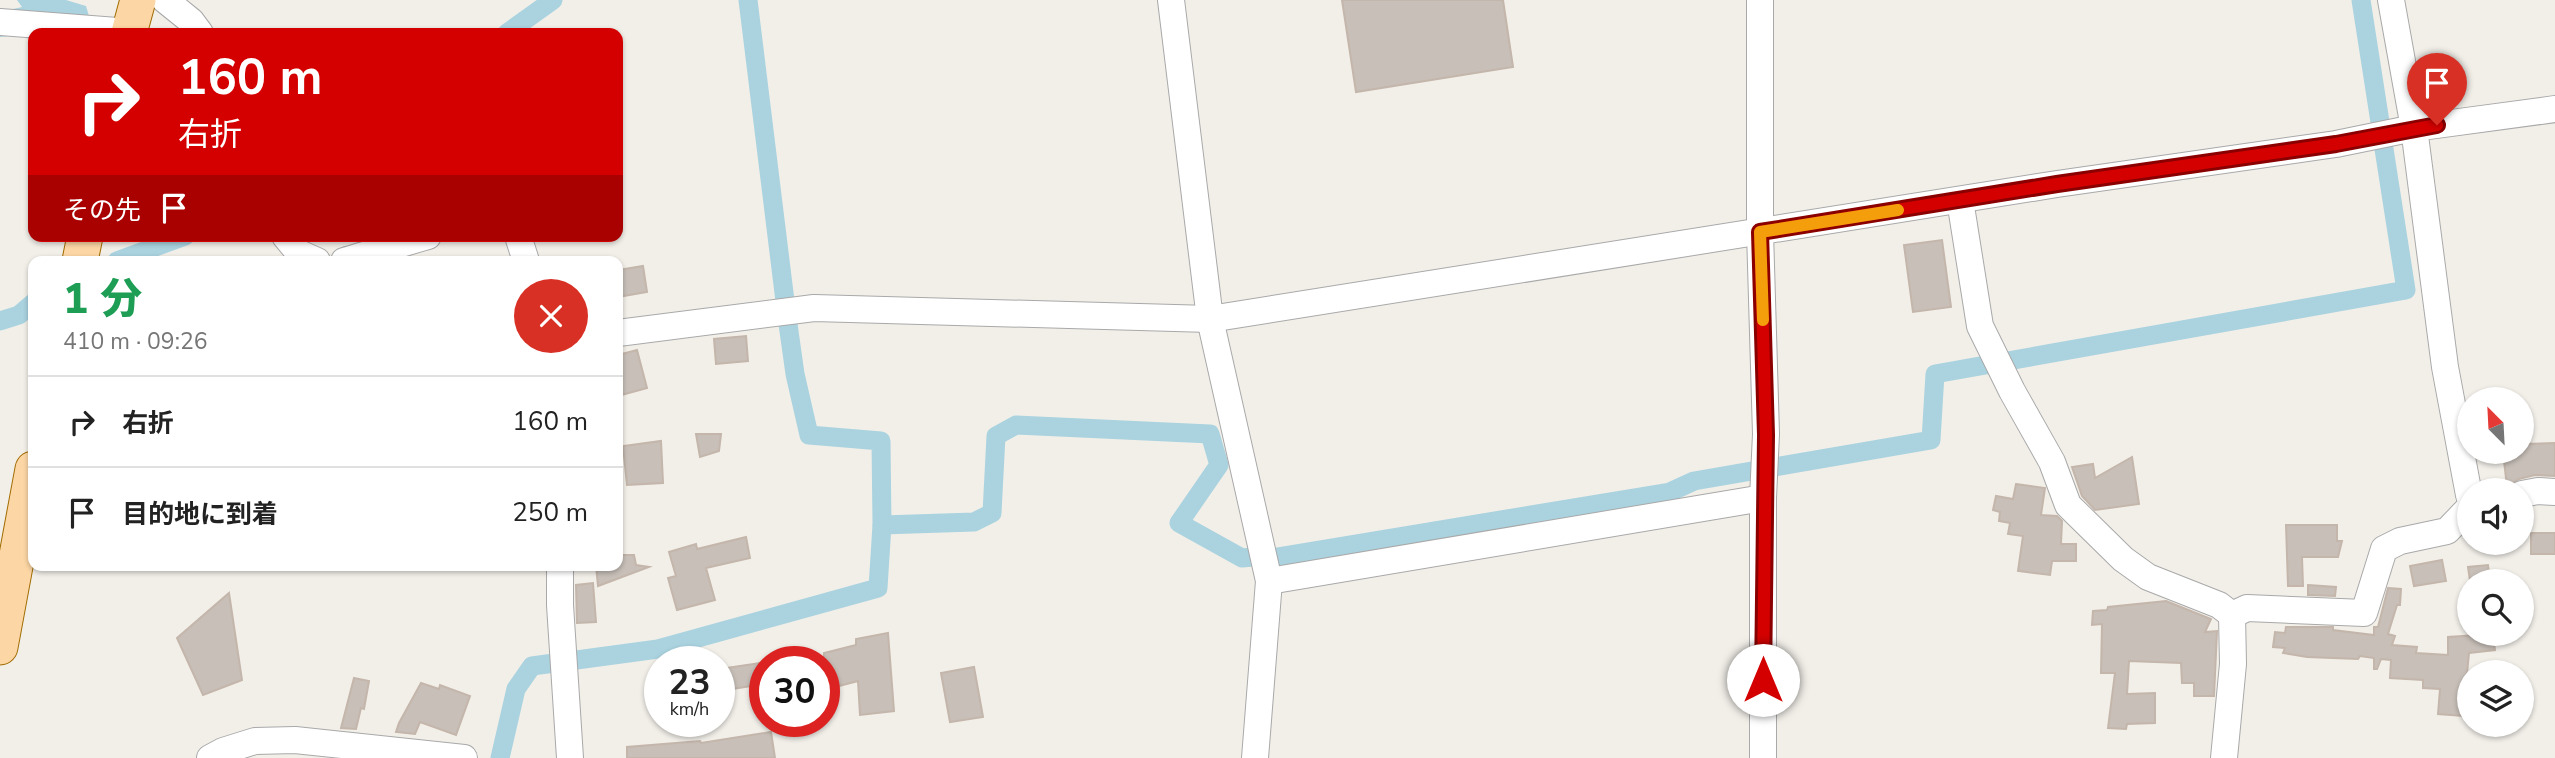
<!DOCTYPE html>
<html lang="ja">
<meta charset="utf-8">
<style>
body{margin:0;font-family:"Nunito Sans","Noto Sans JP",sans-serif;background:#f2f2f2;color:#222;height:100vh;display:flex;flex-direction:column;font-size:26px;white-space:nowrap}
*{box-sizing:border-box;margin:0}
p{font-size:23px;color:#767676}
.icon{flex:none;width:38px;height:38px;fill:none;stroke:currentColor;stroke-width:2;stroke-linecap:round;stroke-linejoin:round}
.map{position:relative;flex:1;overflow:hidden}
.details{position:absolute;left:28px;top:256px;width:595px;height:315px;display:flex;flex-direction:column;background:#fff;border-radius:14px;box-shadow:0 2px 5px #0004}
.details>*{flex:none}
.guide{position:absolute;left:28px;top:28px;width:595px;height:214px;border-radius:14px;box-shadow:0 2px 5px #0004;background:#d40000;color:#fff;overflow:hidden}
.needle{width:46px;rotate:336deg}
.buttons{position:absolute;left:2457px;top:387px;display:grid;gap:14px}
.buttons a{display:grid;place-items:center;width:77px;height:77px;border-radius:50%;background:#fff;box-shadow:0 2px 5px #0004;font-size:35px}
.speed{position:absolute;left:644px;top:646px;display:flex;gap:14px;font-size:35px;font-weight:700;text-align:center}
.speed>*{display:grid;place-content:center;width:91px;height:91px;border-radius:50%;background:#fff;box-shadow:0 2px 5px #0004;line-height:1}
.speed small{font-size:18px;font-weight:400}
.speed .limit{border:10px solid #d22;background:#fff;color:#111}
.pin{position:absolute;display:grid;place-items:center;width:60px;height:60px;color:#fff;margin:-72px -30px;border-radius:50% 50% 50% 0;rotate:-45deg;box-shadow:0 0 7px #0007}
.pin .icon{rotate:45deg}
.me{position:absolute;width:77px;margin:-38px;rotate:0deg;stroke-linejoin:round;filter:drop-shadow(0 0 5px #0008)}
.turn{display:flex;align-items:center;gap:24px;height:147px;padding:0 35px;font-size:32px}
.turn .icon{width:91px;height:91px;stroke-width:2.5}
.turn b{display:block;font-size:49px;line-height:60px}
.then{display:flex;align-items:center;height:66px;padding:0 35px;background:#0003;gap:14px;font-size:26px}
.round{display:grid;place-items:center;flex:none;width:74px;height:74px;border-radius:37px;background:#f2f2f2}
.overview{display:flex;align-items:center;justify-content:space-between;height:119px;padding:0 35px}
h1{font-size:42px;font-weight:800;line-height:52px;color:#1e9e55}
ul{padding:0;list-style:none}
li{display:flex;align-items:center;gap:21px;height:91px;padding:0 35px;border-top:2px solid #e0e0e0}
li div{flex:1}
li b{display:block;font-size:26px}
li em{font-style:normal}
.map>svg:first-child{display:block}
.water{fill:#aad3df}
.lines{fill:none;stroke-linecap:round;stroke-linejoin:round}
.canal{stroke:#aad3df;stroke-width:19}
.building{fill:#c7bfb8;stroke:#c4b6ab;stroke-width:2}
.minor-casing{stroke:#a9a9a9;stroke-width:28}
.major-casing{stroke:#a06b00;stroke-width:37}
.minor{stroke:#fff;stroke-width:26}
.major{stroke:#fcd6a4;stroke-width:35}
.route-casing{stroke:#8a0000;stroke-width:18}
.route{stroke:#d40000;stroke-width:12}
.slow{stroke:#f59e0b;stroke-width:12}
</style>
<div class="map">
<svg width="2555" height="758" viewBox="0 0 2555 758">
<rect width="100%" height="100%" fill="#f2efe9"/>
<polygon class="water" points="17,0 66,0 86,6 92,26 0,37 0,12 22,7"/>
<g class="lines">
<g class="canal">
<polyline points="748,0 785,301"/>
<polyline points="2361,0 2380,122"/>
<polyline points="507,33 553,0"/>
<polyline points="117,261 185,236"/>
<polyline points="0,321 19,315 33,303"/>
<polyline points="882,525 974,522 992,513 996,436 1016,425 1210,434 1219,465 1179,523 1242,558 1253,557"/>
<polyline points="1277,557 1670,492 1694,481 1931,440 1935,374 2406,290 2384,149"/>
<polyline points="500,758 516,689 532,666 658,649 878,588 882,525 881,441 809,435 795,374 788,324"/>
</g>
</g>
<g class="building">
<polygon points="1342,0 1503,0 1513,67 1356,92"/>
<polygon points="1942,240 1951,307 1913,312 1904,245"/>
<polygon points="643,266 647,292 618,297 618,270"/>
<polygon points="746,336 748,361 716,364 714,339"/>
<polygon points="637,350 647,388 618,396 618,355"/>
<polygon points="696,434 721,434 719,451 700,457"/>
<polygon points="661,441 663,483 627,485 623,446"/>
<polygon points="2555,443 2555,476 2535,475 2519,479 2507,487 2503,452 2522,452 2522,444"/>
<polygon points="2132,457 2139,504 2095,510 2082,496 2072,467 2093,464 2095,478"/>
<polygon points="2016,484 2045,488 2041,515 2057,516 2062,521 2061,544 2076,544 2076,561 2052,561 2050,575 2018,571 2023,536 2008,534 2010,523 1999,521 2000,512 1993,510 1996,496 2013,499"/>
<polygon points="2286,525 2337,525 2337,541 2342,541 2338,557 2302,557 2303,586 2288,586"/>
<rect x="2531" y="533" width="24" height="21"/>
<polygon points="746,537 750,558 706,568 715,600 677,610 668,578 676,576 669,552 696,544 697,549"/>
<polygon points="618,555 634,555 636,565 649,567 598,586 596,565 618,565"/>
<polygon points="2442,560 2446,581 2414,586 2410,566"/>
<polygon points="2488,565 2490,581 2470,581 2468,567"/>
<polygon points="593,583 596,622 577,623 576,585"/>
<polygon points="2308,585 2336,587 2335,596 2308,595"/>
<polygon points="2388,588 2401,589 2400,605 2397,605 2388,634 2395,636 2392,645 2417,647 2416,653 2448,655 2448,637 2493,634 2495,650 2469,653 2463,716 2438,714 2440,689 2423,688 2423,680 2390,678 2391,660 2381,659 2377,669 2374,669 2374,658 2360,656 2358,659 2307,657 2283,653 2285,648 2273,647 2275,632 2285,633 2286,627 2333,627 2333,630 2374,635 2374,627 2378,627"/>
<polygon points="229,593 242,680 203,695 177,638"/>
<polygon points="2166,601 2211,619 2205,632 2217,631 2214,696 2194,696 2194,683 2182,683 2181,663 2129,661 2127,694 2155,693 2155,723 2127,724 2126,729 2108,728 2115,673 2101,673 2102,624 2092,625 2093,611 2107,610 2108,607"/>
<polygon points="888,633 894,711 860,715 858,681 824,690 824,653 856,645 856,639"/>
<polygon points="761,663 764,684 732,689 732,683 719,686 719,669"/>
<polygon points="974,667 983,717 950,722 941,673"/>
<polygon points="354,678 369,681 364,709 361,708 356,729 341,728"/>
<polygon points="421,683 439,689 440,685 470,696 456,735 420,722 415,734 396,732 399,723"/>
<polygon points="771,732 775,758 627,758 627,747 700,741 701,743"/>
</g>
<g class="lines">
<g class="minor-casing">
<g id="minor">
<polyline points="165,0 191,21 200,33"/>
<polyline points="1171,0 1210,319 1269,581 1255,758"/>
<polyline points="1760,0 1760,232 1766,434 1763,498 1763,758"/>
<polyline points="2391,0 2414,128 2445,367 2469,495"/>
<polyline points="0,22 130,32"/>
<polyline points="1960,200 1980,326 2012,391 2052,462 2068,505 2123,559 2148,577 2219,605 2232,615"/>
<polyline points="285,236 299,253 317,261"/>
<polyline points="518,236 526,261"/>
<path d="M 344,261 C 372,253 400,244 428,236"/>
<polyline points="618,333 814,308 1210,319 2057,184 2336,144 2414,128 2555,109"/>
<polyline points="2522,494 2538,491 2555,492"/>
<polyline points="560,565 560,605 570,758"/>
<polyline points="1269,581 1763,498"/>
<polyline points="2232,615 2247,608 2364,613 2384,549 2400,541 2447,531 2469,508"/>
<polyline points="210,758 223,751 255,741 295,740 464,758"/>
<polyline points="2224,758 2233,664 2232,615"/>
</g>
</g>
<g class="major-casing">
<g id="major">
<polyline points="129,33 138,0"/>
<polyline points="80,261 85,236"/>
<polyline points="0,647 33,469"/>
</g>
</g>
<use href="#minor" class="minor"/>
<use href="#major" class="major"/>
</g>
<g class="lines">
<g class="route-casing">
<polyline id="route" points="1763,680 1766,435 1760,232 2057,184 2336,144 2437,125"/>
</g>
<use href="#route" class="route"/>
<polyline class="slow" points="1763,320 1760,232 1898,210"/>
</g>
</svg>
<div class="buttons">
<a><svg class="needle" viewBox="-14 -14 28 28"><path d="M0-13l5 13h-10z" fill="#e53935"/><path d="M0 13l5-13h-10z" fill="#767676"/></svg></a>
<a><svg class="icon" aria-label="sound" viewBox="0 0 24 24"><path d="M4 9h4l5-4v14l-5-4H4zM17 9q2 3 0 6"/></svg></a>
<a><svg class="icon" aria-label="search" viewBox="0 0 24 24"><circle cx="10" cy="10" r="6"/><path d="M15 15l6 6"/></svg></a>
<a><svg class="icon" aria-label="layers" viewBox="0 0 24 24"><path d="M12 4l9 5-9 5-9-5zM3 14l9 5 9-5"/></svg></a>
</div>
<div class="speed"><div>23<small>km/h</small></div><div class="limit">30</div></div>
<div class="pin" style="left:2437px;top:125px;background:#d93025"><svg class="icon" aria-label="arrive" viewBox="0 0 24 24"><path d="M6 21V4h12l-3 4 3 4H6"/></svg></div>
<svg class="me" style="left:1763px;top:680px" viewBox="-20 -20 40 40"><circle r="19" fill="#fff"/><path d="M0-13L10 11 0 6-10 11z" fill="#d40000"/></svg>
<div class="guide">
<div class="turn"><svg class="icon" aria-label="right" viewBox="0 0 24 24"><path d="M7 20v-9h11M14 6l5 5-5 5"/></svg><div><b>160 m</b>右折</div></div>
<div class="then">その先<svg class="icon" aria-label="arrive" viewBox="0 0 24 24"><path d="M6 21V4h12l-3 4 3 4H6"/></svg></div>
</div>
<section class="details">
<div class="overview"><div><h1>1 分</h1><p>410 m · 09:26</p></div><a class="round" style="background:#d93025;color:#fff"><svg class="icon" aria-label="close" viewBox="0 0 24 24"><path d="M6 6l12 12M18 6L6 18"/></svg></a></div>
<ul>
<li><svg class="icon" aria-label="right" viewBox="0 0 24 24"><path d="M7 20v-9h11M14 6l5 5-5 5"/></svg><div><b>右折</b></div><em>160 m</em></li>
<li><svg class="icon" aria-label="arrive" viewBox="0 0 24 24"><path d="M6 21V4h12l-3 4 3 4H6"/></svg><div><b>目的地に到着</b></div><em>250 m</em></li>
</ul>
</section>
</div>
